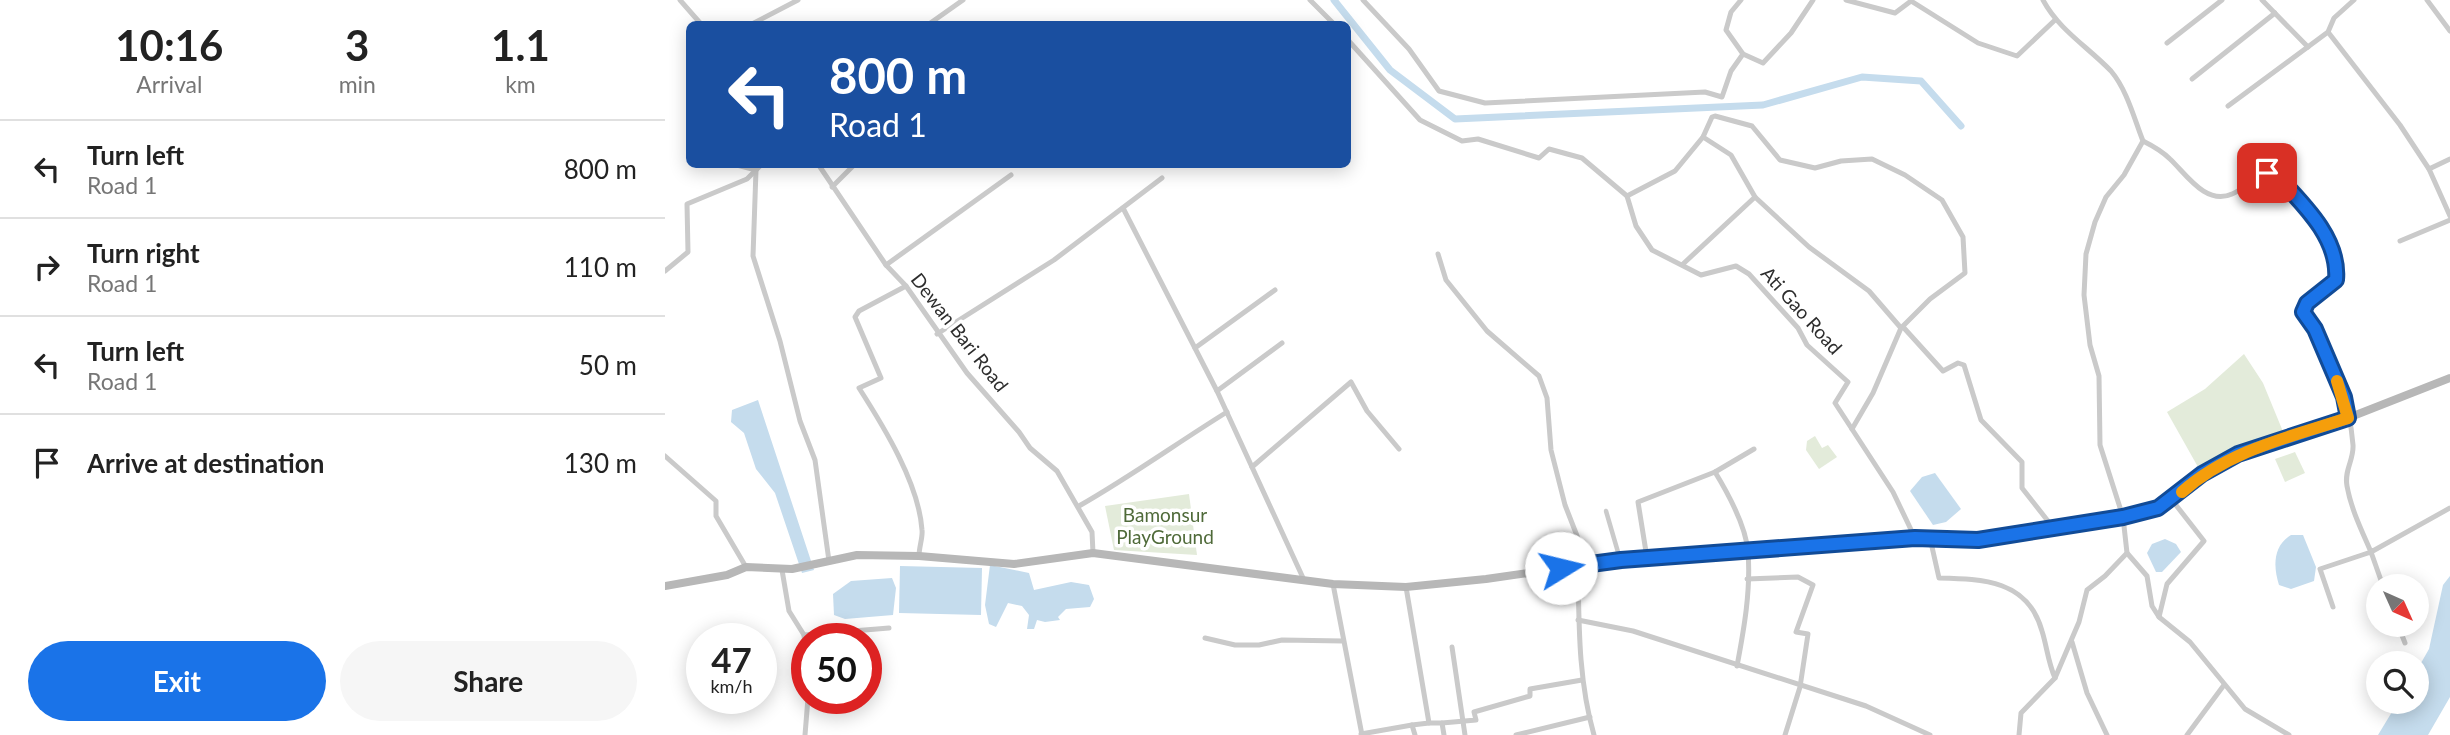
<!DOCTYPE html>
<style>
body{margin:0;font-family:Lato,sans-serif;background:#f6f6f6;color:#222;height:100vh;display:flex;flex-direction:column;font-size:26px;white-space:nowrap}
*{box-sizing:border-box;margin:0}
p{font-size:23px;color:#767676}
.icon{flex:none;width:38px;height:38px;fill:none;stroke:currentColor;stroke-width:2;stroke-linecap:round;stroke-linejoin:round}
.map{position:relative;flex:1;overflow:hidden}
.sheet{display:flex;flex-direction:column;background:#fff;width:665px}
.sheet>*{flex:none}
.hud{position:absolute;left:21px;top:21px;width:665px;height:147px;border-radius:10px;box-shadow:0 4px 18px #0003;background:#1a4fa0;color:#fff;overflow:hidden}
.needle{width:46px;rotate:135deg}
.fabs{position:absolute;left:1701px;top:574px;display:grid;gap:14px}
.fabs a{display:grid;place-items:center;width:63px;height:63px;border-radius:50%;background:#fff;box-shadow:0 4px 18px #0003;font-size:35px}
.speed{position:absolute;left:21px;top:623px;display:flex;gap:14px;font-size:35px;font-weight:700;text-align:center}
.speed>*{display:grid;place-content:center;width:91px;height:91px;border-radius:50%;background:#fff;box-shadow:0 4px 18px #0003;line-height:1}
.speed small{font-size:18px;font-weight:400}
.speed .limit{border:10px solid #d22;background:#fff;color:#111}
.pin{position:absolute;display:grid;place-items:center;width:60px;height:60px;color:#fff;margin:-30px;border-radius:14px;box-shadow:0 4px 10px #0006}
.me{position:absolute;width:77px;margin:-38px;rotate:81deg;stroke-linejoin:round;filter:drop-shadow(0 0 5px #0008)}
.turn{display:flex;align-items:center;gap:24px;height:147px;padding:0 28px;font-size:32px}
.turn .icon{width:91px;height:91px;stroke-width:2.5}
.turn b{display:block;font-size:49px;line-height:60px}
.eta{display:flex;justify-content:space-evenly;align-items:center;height:119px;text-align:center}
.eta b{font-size:42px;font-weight:700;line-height:49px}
.primary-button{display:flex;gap:14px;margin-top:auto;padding:14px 28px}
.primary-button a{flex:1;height:80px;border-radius:42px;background:#1a73e8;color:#fff;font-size:28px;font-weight:700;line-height:80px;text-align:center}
.primary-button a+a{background:#f6f6f6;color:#222}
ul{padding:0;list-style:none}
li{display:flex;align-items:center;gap:21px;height:98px;padding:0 28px;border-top:2px solid #e0e0e0}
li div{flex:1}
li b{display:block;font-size:26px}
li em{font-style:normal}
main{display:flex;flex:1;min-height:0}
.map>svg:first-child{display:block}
.green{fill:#e3ebda}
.water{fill:#c5dced}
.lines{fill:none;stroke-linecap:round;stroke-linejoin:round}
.canal{stroke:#c5dced;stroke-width:7}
.pedestrian{stroke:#cacaca;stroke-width:4.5}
.minor{stroke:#cacaca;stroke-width:5}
.secondary{stroke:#b7b7b7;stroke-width:8}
.route-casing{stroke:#114b97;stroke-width:18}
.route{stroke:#1a73e8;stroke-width:12}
.slow{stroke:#f59e0b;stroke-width:12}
.labels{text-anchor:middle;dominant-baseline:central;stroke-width:7;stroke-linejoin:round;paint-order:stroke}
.street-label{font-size:19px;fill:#2d2d2d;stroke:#fff}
.park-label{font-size:19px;fill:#4f6a39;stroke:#fff}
</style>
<main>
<section class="sheet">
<div class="eta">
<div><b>10:16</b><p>Arrival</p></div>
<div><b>3</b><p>min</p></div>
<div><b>1.1</b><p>km</p></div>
</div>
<ul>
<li><svg class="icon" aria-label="left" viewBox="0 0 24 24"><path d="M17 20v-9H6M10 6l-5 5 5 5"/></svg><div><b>Turn left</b><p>Road 1</p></div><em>800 m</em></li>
<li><svg class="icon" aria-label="right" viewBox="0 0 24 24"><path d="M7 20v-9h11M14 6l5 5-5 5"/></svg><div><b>Turn right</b><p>Road 1</p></div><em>110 m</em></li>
<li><svg class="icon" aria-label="left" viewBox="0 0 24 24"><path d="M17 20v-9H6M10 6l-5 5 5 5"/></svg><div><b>Turn left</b><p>Road 1</p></div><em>50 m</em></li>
<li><svg class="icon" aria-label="arrive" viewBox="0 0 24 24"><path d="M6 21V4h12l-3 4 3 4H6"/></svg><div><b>Arrive at destination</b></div><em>130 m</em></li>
</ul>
<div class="primary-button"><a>Exit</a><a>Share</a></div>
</section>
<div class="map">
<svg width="1785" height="735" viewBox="0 0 1785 735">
<rect width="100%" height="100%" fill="#fff"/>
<g class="green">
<polygon points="1579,354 1598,383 1619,434 1571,447 1533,467 1502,412 1540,389"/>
<polygon points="1150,436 1157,448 1163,445 1172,457 1154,469 1141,450 1142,441"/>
<polygon points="1630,452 1640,473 1620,482 1610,459"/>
<polygon points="524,494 532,555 449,550 440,506"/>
</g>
<g class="water">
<polygon points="93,400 149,570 137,573 110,493 91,469 79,433 66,422 67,410"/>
<polygon points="1270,473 1296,509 1281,522 1268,525 1245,491 1257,477"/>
<path d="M 1626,535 L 1638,535 L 1651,567 L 1649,581 L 1626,589 L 1614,585 C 1608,566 1608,546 1626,535 Z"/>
<polygon points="1500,539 1511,544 1516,552 1497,572 1491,572 1482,553 1487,544"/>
<polygon points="325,565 364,573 369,590 406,582 424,585 429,599 425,607 401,609 393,617 395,620 380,622 372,620 369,629 362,629 364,615 357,606 343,603 331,627 324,624 320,605"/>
<polygon points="235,566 317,568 316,615 234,613"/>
<polygon points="1785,576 1785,697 1763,735 1713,735 1733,702 1752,702 1752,670 1764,649 1778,585"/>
<polygon points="227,578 231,588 228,615 180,619 169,615 168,594 186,581"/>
</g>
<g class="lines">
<polyline class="canal" points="669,0 725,70 790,119 1098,105 1197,77 1256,81 1296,126"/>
<polyline class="pedestrian" points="941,511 955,559"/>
<g class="minor">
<polyline points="15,0 36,24"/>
<polyline points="645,0 669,24"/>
<polyline points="698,0 744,49 774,91 820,103 1040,92 1057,97 1066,71 1078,54 1061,30 1066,12 1076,0"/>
<polyline points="1181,0 1230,13 1246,1 1313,43 1352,56 1390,20"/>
<polyline points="1597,0 1643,47"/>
<polyline points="1762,0 1785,31"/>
<polyline points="87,24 133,0"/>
<polyline points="264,24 298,0"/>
<polyline points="1663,32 1735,125 1764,169"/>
<polyline points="682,39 755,120 797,141 813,139 874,158 884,149 917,158 962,196 971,226 987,250 1036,275 1071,266 1084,274 1133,328 1142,345 1183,382 1170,403 1228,492 1250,538"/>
<polyline points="1502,43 1557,0"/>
<polyline points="1078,54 1098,63 1126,33 1148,0"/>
<polyline points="1527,79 1610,13"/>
<polyline points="1563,106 1663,32 1669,18 1689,0"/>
<polyline points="1038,137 1066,155 1090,197"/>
<path d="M 1478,141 C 1488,146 1497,151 1505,159 C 1521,174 1541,206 1567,194 C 1580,189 1596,171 1610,173 C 1635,201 1675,237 1671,280 L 1642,303 L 1639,315 C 1665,349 1685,402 1688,445 C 1689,460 1679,470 1682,486 C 1686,509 1697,531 1706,552 L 1785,508"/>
<polyline points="1785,159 1764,169 1785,216"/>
<polyline points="68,164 91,170"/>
<polyline points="97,164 91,170 88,256 115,341 135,421 150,460 164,561"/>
<polyline points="153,164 221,265 241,286 302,373 354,432 365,448 392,471 427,532 428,553"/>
<polyline points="167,187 190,164"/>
<polyline points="962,196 1010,171 1038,137 1047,117 1050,116 1087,126 1115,160 1150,168 1176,161 1207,159 1240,175 1277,200 1298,237 1300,273 1265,299 1236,328 1208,393 1187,429"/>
<polyline points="458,208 552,391 639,580"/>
<polyline points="1735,241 1785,220"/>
<polyline points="773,254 781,280 822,331 874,376 882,398 886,450 900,505 923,564"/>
<polyline points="1018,264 1090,197 1144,247 1204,291 1236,328"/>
<polyline points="221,265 346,175"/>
<polyline points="0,271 23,252 22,204 82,179 91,170"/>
<path d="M 241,286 L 194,311 L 190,317 L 216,378 L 194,388 C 219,427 254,484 257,530 C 258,537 254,547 254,556"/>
<polyline points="1239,328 1278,371 1293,363 1299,365 1316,420 1357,462 1357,488 1390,530"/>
<polyline points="272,334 389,260 497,178"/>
<polyline points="530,348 610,290"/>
<polyline points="552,391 617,343"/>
<polyline points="0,456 51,501 51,516 81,567"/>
<polyline points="587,467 686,382 702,411 734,449"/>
<path d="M 1050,472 C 1064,495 1081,526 1083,552 C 1086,590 1079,629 1072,666"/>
<path d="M 414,506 C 465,477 512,443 562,412"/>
<path d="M 1265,538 L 1274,578 C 1318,579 1363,580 1377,631 C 1382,647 1383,662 1390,678"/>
<polyline points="1462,553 1482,576 1487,606 1494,617 1525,642 1580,709 1624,735"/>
<polyline points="982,558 973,502 1050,472 1089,449"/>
<path d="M 913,566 C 914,623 913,679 929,735"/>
<polyline points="117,570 124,611 139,635 142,668"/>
<polyline points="1082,579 1133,577 1148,585 1131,632 1143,634 1135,687 1120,735"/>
<polyline points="668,584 697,735"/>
<polyline points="741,587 764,723 777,723 779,735"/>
<polyline points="1668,607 1655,569 1706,552 1718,586"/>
<polyline points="1494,617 1502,584 1539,541 1507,500"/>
<polyline points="913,620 968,631 1201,706 1265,735"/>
<polyline points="1733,625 1740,643"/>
<polyline points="139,635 224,628"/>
<polyline points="540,638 570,645 594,645 617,640 678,641"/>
<polyline points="1407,642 1422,693 1442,735"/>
<polyline points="787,647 800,735"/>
<polyline points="777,723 811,720 809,712 865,696 865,689 917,680"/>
<polyline points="696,734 747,725"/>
<polyline points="140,735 143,698"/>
<polyline points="750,735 747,725 764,723"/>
<polyline points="851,735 925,717"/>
<path d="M 1354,735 L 1356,713 L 1390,678 L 1414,622 L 1422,590 L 1440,576 L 1462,553 L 1458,517 L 1435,445 L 1434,376 L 1425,345 L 1419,295 L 1421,254 L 1430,222 L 1441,197 L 1459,175 L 1478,141 C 1469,118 1462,90 1446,71 C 1423,47 1394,30 1378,0"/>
<polyline points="1522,735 1559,685"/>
</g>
<polyline class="secondary" points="0,586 62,575 81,567 127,569 192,555 254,556 349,564 428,553 668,584 741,587 821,579 955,560 1250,538 1313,540 1390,530 1493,508 1537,474 1573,454 1683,418 1785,378"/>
</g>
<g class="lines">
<g class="route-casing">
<path id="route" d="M 896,568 L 956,560 L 1250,538 L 1313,540 L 1458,517 L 1493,508 L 1537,474 L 1573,454 L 1683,418 L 1679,397 L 1650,329 L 1638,312 L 1642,303 L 1671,280 C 1675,237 1635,201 1609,173 L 1602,173"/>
</g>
<use href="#route" class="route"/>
<path class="slow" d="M 1517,492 C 1564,450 1625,437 1683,418 L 1672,381"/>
</g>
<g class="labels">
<g class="street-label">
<text transform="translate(1137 310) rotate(48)">Ati Gao Road</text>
<text transform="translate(295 332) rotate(52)">Dewan Bari Road</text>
</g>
<g class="park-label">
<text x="500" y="514">Bamonsur<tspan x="500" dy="22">PlayGround</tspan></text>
</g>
</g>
</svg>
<div class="fabs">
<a><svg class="needle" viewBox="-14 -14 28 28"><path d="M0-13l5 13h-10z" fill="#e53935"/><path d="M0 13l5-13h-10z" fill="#767676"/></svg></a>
<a><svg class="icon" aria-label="search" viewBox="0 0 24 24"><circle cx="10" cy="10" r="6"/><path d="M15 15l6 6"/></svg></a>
</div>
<div class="speed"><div>47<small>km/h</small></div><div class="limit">50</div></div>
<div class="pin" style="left:1602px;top:173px;background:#d93025"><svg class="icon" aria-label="arrive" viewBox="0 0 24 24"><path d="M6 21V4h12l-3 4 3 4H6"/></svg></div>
<svg class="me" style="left:896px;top:568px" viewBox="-20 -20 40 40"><circle r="19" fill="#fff"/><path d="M0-13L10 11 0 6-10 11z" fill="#1a73e8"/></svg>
<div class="hud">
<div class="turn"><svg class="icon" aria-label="left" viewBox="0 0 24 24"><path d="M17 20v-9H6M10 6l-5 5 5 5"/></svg><div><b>800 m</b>Road 1</div></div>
</div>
</div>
</main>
